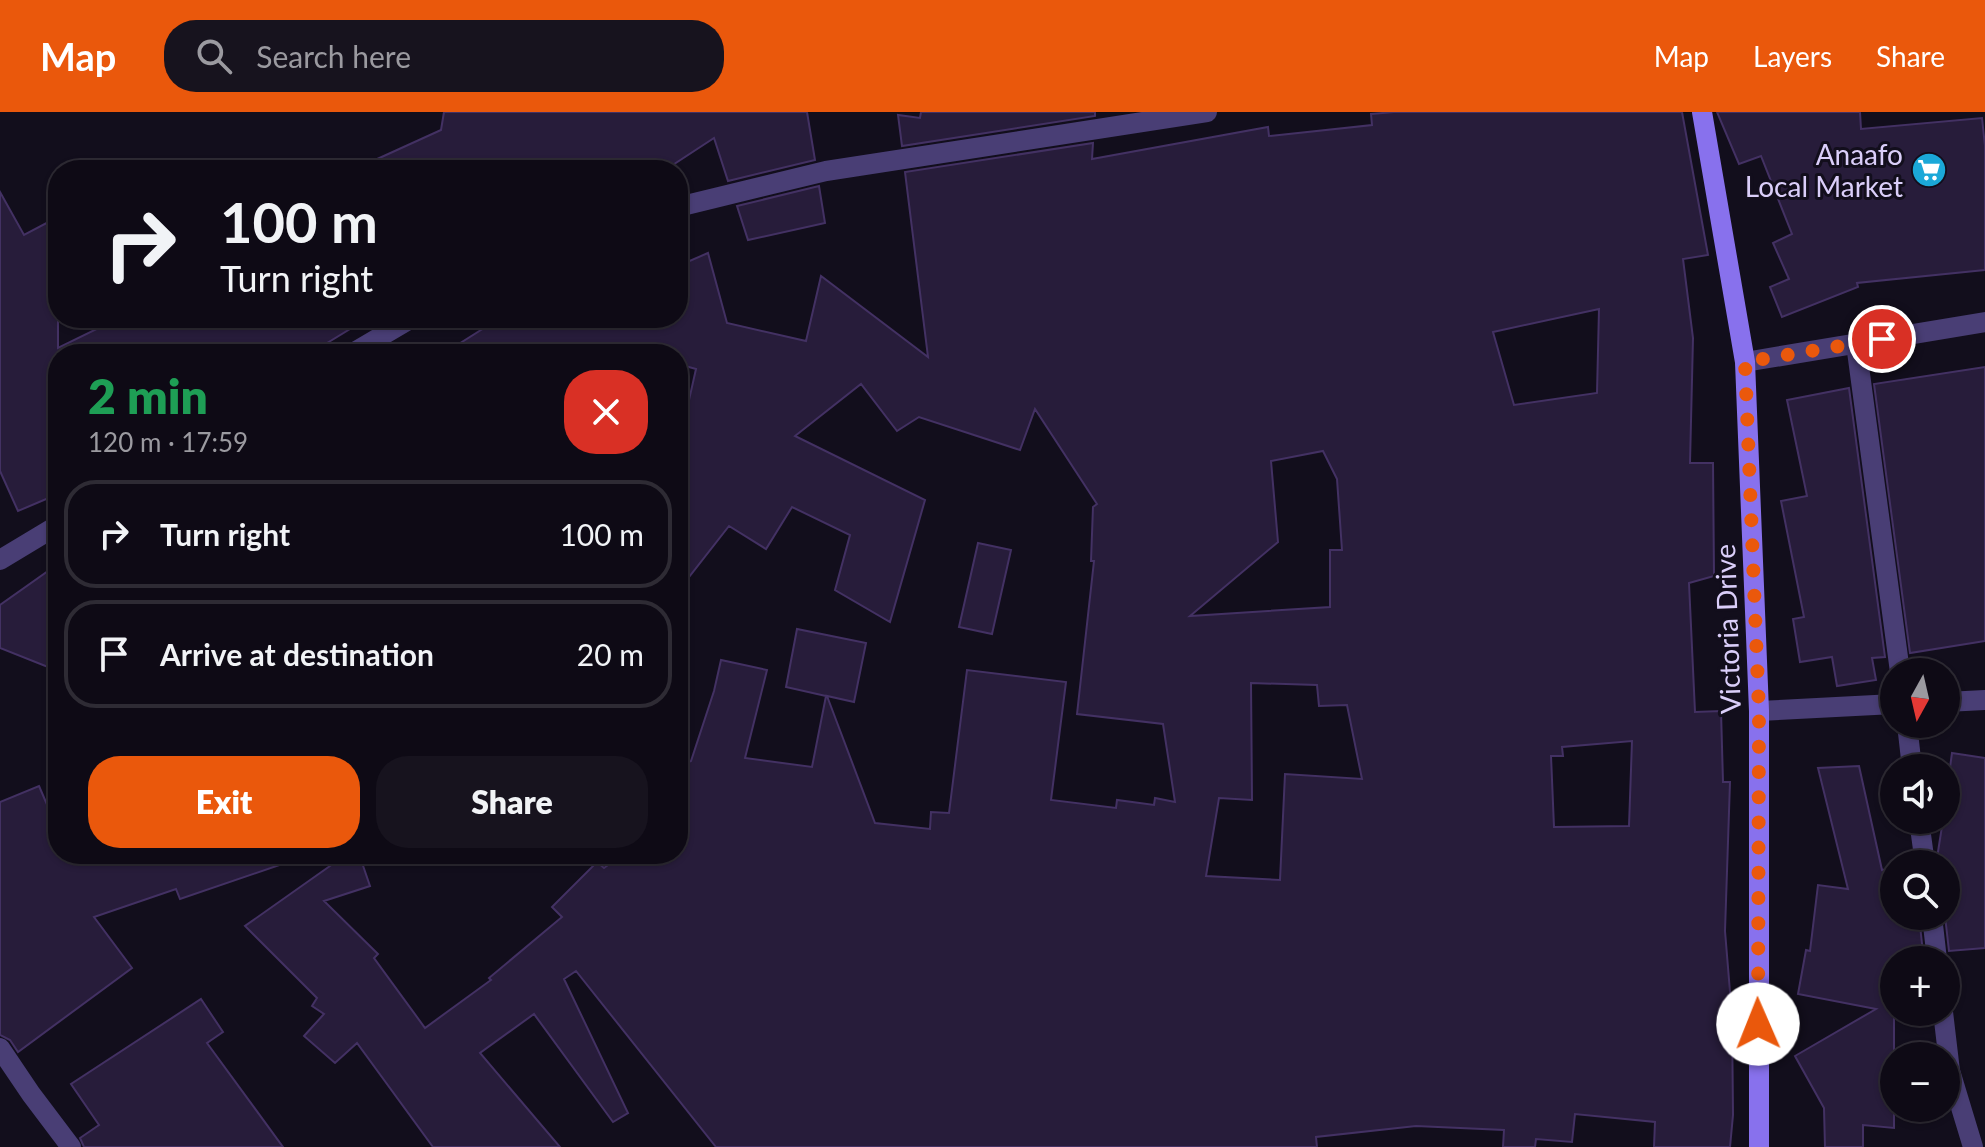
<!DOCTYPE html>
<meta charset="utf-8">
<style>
body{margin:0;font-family:Lato,sans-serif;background:#17131e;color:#f1f3f6;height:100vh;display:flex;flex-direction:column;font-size:30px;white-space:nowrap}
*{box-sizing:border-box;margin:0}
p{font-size:26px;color:#9b9aa0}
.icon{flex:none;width:44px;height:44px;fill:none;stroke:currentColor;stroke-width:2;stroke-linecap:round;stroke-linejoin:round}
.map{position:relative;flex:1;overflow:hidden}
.drawer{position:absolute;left:48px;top:232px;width:640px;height:520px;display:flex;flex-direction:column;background:#0e0a15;border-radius:32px;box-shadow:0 2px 6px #0004,0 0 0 2px #2e2b34}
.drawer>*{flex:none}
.top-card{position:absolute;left:48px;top:48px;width:640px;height:168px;border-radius:32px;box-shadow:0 2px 6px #0004,0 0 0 2px #2e2b34;background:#0e0a15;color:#f1f3f6;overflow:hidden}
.needle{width:52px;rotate:188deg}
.tools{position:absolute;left:1880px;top:546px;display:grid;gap:16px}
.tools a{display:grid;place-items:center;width:80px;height:80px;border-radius:50%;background:#0e0a15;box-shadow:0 2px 6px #0004,0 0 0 2px #2e2b34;font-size:40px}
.pin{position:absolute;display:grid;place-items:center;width:68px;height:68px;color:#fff;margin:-34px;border:4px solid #fff;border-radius:50%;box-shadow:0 2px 8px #0007}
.me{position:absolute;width:88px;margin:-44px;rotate:359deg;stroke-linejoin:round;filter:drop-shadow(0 0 6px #0008)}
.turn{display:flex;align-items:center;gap:28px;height:168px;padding:0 40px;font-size:36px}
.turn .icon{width:104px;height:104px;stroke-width:2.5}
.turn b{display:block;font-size:56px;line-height:68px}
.round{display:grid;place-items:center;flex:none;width:84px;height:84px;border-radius:32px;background:#17131e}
.head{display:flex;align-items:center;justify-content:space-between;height:136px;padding:0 40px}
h1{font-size:48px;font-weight:800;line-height:60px;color:#1e9e55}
.action{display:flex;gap:16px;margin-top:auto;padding:16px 40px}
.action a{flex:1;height:92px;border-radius:32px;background:#ea580c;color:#fff;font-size:32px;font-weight:800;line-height:92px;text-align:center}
.action a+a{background:#17131e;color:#f1f3f6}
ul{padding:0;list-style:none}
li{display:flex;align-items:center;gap:24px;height:108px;margin:0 16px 12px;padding:0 24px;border:4px solid #2e2b34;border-radius:32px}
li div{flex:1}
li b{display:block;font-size:30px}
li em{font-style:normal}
header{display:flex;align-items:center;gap:48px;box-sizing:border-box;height:112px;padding:0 40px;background:#ea580c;color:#fff}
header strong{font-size:38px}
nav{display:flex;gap:44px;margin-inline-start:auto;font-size:28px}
.search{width:560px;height:72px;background:#17131e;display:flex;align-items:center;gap:20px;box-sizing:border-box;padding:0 28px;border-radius:32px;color:#9b9aa0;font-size:30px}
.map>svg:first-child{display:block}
.building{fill:#271c3a;stroke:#433163;stroke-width:2;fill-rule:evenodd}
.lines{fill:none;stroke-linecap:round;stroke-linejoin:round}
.street{stroke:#493e75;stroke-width:20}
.secondary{stroke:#8871ed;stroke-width:20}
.route{stroke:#ea580c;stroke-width:14;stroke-dasharray:0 25.2}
.labels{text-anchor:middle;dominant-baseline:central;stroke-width:6;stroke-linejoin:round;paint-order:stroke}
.poi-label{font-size:28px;fill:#dacef9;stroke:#120e1c;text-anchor:end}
.street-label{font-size:28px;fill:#dacef9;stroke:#120e1c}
</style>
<header>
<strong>Map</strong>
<div class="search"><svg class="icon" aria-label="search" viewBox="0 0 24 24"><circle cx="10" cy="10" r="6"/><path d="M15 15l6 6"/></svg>Search here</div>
<nav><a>Map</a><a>Layers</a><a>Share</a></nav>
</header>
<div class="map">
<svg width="1985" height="1035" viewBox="0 0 1985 1035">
<rect width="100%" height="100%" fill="#120e1c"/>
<g class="building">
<polygon points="444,0 807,0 815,48 728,69 714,26 665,58 353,58 441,18"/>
<polygon points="921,0 1095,0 1095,4 902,34 898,3 920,6"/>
<path d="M 1394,0 L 1682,0 L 1708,143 L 1683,147 L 1693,226 L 1690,351 L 1713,351 L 1714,464 L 1689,471 L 1695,600 L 1721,599 L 1723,670 L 1730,670 L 1725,819 L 1732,904 L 1733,1003 L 1730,1035 L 1654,1035 L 1655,1010 L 1575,1002 L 1572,1030 L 1536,1027 L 1535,1035 L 1503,1035 L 1504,1018 L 1416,1014 L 1316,1025 L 1317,1035 L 716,1035 L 576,859 L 564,867 L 628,1001 L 613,1010 L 534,902 L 480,941 L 560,1035 L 433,1035 L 357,931 L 335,951 L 304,924 L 324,902 L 312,894 L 317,886 L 245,814 L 347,742 L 359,742 L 370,774 L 324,789 L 378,842 L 374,846 L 425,916 L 491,868 L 489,866 L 562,805 L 552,795 L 597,750 L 604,756 L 623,742 L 678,742 L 678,654 L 691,649 L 714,579 L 721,548 L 767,558 L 745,646 L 812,655 L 826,584 L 786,575 L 797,517 L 866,531 L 854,590 L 827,584 L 875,711 L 930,717 L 931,700 L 949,701 L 967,558 L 1066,570 L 1051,688 L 1116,696 L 1117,688 L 1154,693 L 1155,686 L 1175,690 L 1163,612 L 1077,602 L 1094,449 L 1091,449 L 1093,395 L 1097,392 L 1035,297 L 1020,338 L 919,305 L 897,319 L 861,272 L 795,324 L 925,388 L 890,510 L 835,478 L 850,423 L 792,395 L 766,437 L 729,414 L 678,479 L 678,337 L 696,257 L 678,252 L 678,242 L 443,242 L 500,206 L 678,206 L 678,154 L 708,141 L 727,211 L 806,229 L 821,164 L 928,245 L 905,60 L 1093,31 L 1092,47 L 1268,15 L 1269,24 L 1372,13 L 1371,2 ZM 1599,197 L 1597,281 L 1514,293 L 1493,220 ZM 1323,339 L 1337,367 L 1342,438 L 1330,438 L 1330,495 L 1190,504 L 1278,430 L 1271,349 ZM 1251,571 L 1317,573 L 1319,594 L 1347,593 L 1362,667 L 1285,662 L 1280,768 L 1206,764 L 1219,686 L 1252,688 ZM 1632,629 L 1629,714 L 1554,715 L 1551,644 L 1563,644 L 1562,635 Z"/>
<polygon points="1717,0 1860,0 1861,17 1982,6 1985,34 1985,158 1857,171 1858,175 1782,205 1770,175 1789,167 1773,131 1792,122 1761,44 1739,52"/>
<polygon points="819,74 825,111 748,128 737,94"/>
<polygon points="0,80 24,123 58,105 58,236 119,206 368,206 309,242 58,242 58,382 18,399 0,359"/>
<polygon points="1985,255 1985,529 1910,541 1874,272"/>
<polygon points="1849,276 1885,545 1872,546 1876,568 1837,574 1832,545 1800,550 1793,507 1804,505 1781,389 1807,384 1787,288"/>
<polygon points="978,431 1011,438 992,522 959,515"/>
<polygon points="58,452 58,559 0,536 0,493"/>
<polygon points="1952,641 1985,646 1985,836 1949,839 1945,804 1946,752 1938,752 1937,746 1943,708 1946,708 1946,685"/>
<polygon points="1859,654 1882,758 1894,756 1894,804 1919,804 1923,841 1894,844 1894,1016 1863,1013 1863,1035 1825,1035 1824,996 1795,944 1876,897 1798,882 1806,838 1810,839 1818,773 1848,777 1818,656"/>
<polygon points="39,674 58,718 58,742 293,742 294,748 180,787 176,777 94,805 132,856 18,940 10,928 0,923 0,690"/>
<polygon points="201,887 223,920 207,931 283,1035 84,1035 80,1026 99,1013 71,972"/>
</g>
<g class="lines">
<g class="street">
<polyline points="678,95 826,59 1207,0"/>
<polyline points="1856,232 1900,560"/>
<polyline points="351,242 412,206"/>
<polyline points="1745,250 1985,210"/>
<polyline points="0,448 58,413"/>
<polyline points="1946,590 1985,588"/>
<polyline points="1759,599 1894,592"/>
<polyline points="1907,612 1912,656"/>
<polyline points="1919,708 1925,752"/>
<polyline points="1932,804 1937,848"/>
<polyline points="1943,900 1950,959 1973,1035"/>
<polyline points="0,936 31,982 71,1035"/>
</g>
<polyline class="secondary" points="1702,0 1745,250 1759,599 1759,1035"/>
</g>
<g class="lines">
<polyline class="route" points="1758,912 1759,599 1745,250 1882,227"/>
</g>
<defs>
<g id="supermarket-disc" transform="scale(1.8)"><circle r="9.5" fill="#1ba8d8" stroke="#120e1c"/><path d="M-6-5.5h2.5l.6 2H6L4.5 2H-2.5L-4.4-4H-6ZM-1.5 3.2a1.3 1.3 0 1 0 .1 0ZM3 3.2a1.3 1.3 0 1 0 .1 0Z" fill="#fff"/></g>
</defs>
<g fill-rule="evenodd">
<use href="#supermarket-disc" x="1929" y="58"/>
</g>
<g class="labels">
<g class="poi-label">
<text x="1903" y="42">Anaafo<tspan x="1903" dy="32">Local Market</tspan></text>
</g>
<g class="street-label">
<text transform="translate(1727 517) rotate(-92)">Victoria Drive</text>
</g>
</g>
</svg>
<div class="tools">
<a><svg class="needle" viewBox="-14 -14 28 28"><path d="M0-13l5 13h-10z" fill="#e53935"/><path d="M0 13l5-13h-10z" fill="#9b9aa0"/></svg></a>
<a><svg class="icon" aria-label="sound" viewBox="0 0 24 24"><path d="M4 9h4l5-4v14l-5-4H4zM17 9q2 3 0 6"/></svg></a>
<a><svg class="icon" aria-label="search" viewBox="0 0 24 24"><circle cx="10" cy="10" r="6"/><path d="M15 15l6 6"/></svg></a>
<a>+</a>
<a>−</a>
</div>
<div class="pin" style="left:1882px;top:227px;background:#d93025"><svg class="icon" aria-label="arrive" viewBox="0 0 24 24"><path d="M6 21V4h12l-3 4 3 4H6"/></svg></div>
<svg class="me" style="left:1758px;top:912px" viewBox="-20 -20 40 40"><circle r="19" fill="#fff"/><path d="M0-13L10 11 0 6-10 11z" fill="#ea580c"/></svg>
<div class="top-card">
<div class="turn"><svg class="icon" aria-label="right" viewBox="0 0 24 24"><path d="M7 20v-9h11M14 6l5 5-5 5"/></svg><div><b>100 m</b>Turn right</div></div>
</div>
<section class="drawer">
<div class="head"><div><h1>2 min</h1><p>120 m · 17:59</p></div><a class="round" style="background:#d93025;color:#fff"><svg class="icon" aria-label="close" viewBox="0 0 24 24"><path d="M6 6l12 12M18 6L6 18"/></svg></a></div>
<ul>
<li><svg class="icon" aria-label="right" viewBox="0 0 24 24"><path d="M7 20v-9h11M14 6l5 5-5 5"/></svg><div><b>Turn right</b></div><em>100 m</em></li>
<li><svg class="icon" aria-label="arrive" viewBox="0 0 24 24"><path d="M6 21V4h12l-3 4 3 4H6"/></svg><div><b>Arrive at destination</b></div><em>20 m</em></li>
</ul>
<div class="action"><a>Exit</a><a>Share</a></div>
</section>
</div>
